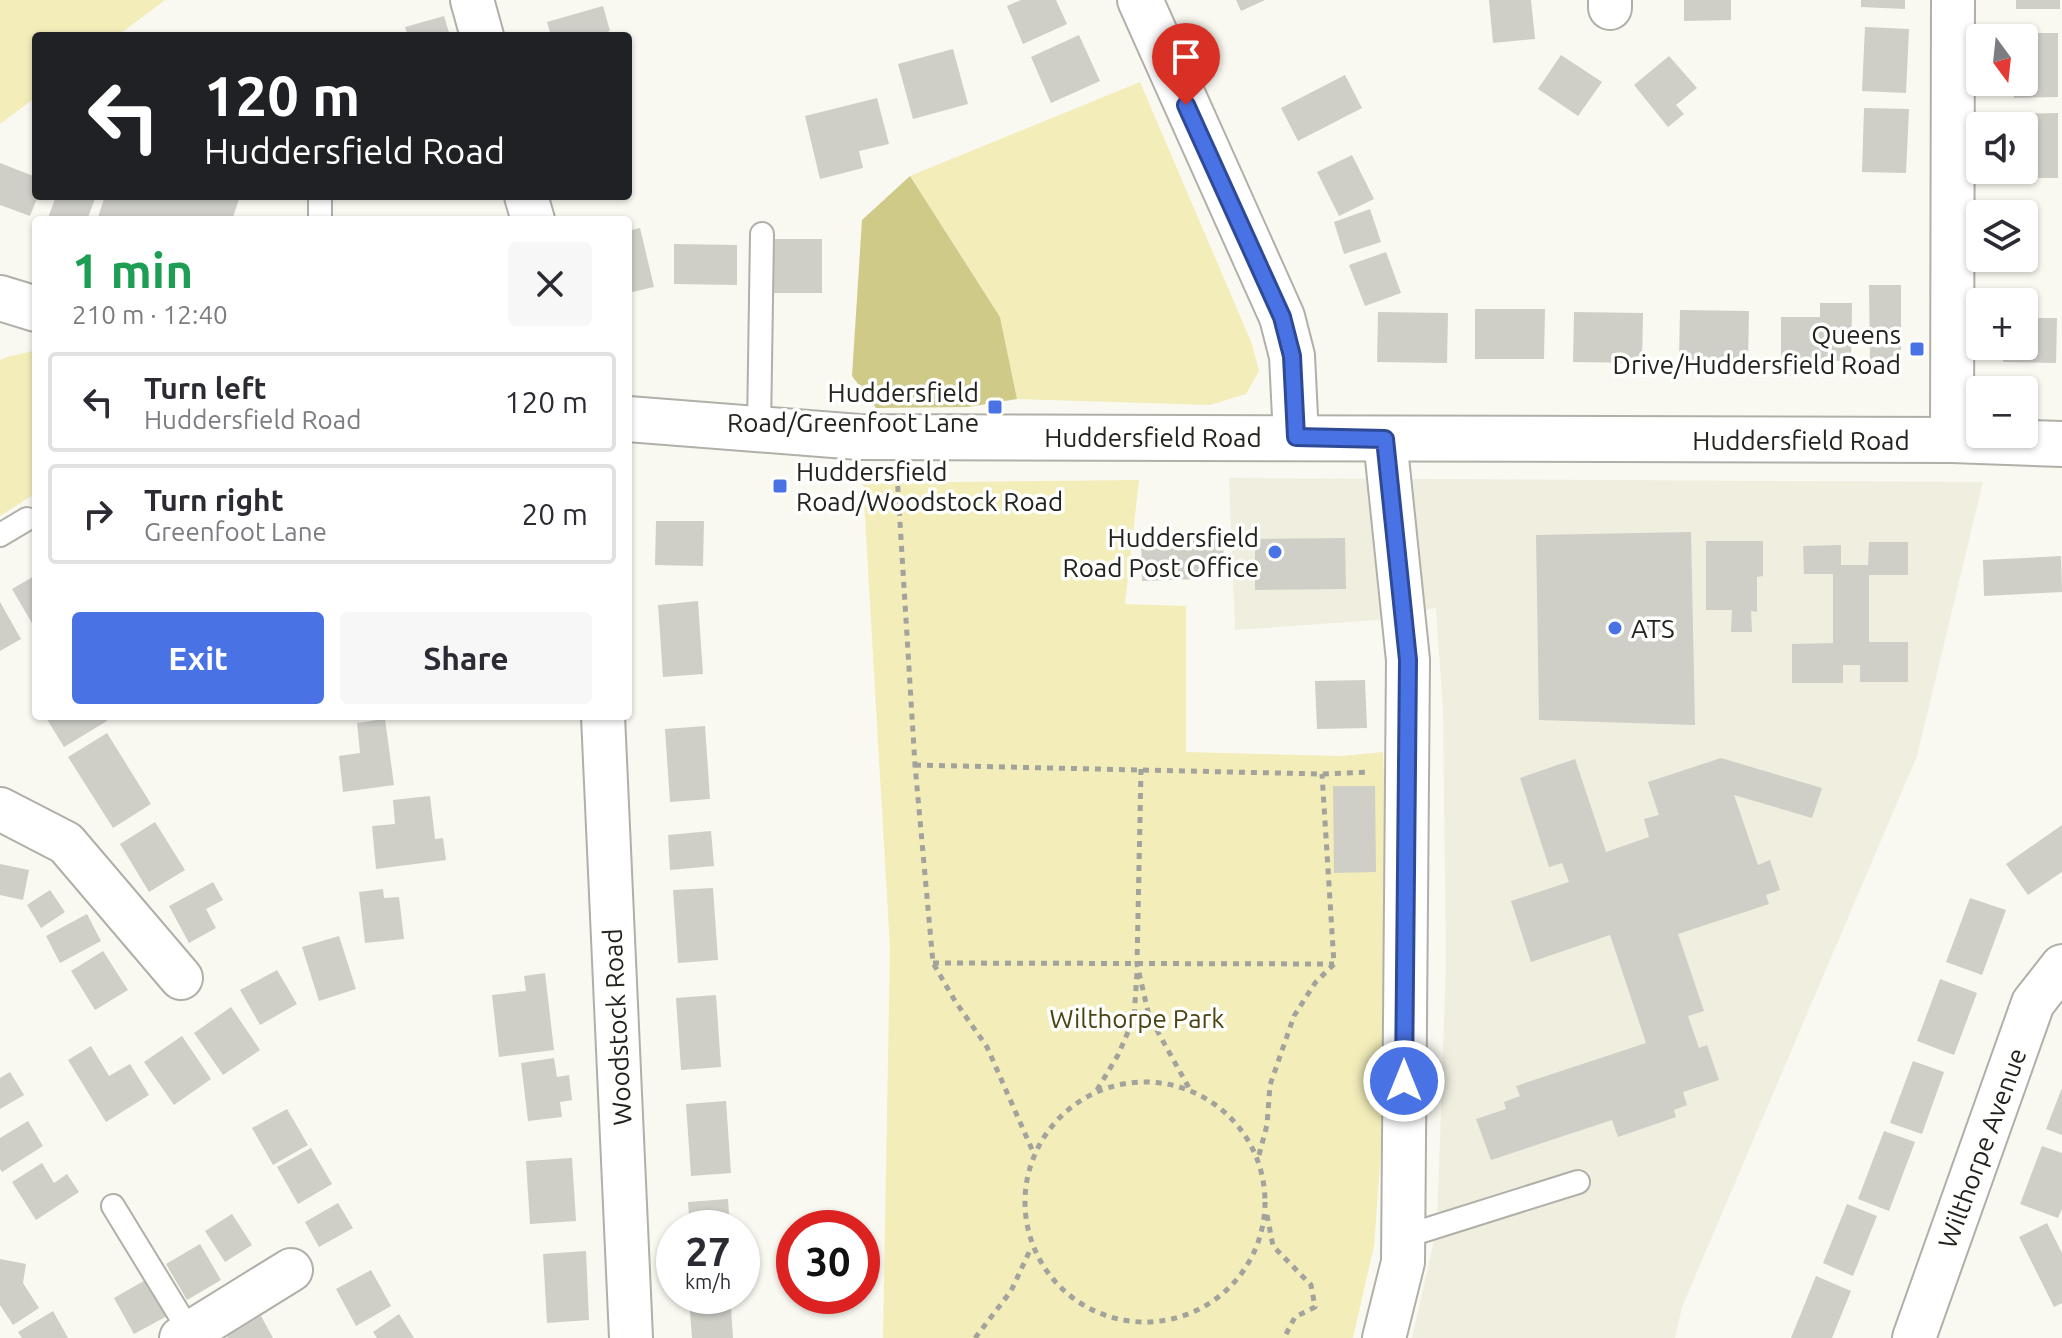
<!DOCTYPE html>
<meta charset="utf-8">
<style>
body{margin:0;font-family:Ubuntu,sans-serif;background:#f7f7f7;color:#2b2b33;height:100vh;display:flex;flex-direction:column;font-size:30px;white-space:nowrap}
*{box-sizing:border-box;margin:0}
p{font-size:26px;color:#7c7c81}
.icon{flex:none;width:44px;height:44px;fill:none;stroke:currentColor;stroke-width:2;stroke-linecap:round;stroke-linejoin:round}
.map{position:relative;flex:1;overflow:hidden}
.drawer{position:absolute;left:32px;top:216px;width:600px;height:504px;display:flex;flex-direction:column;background:#fff;border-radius:8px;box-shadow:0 2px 6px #0004}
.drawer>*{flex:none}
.hud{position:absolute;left:32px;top:32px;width:600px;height:168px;border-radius:8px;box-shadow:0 2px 6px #0004;background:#202124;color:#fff;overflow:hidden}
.needle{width:52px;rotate:165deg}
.controls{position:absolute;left:1966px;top:24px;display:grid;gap:16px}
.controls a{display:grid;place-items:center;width:72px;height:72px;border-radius:8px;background:#fff;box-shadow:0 2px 6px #0004;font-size:40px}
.speed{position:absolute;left:656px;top:1210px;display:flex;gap:16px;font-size:40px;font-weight:700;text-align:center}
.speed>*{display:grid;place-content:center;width:104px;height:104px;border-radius:50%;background:#fff;box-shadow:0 2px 6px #0004;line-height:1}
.speed small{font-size:20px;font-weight:400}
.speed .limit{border:12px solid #d22;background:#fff;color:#111}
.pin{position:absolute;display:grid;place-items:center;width:68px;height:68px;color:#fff;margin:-82px -34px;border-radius:50% 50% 50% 0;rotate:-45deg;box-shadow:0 0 8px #0007}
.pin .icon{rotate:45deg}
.me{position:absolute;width:88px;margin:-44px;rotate:0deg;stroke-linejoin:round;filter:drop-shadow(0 0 6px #0008)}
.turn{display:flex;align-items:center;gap:28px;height:168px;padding:0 40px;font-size:36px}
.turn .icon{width:104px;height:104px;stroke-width:2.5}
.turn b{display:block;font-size:56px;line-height:68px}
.round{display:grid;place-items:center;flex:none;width:84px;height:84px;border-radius:8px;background:#f7f7f7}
.overview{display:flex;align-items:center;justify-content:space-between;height:136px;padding:0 40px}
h1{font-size:48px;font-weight:700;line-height:60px;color:#1e9e55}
.primary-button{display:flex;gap:16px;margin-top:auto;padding:16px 40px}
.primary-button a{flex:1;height:92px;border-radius:8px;background:#4972e5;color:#fff;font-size:32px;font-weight:700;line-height:92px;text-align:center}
.primary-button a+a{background:#f7f7f7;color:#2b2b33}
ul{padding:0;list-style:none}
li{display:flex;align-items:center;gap:24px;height:100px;margin:0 16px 12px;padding:0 24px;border:4px solid #e1e1e2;border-radius:8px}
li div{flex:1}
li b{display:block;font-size:30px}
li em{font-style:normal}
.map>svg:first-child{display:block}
.built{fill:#efeedf}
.green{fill:#f2edb9}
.forest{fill:#d0ca89}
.building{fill:#cfcfc8}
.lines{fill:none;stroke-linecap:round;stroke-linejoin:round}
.lane-casing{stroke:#b0b0a9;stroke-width:26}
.street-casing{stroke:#b0b0a9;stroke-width:46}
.secondary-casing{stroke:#b0b0a9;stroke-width:48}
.highway-casing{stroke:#b0b0a9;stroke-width:48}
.path{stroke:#a3a39d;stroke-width:5;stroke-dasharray:6 6;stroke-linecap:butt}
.lane{stroke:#fff;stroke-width:22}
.street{stroke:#fff;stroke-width:42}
.secondary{stroke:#fff;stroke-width:44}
.highway{stroke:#fff;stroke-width:44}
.route-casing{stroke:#2f4a95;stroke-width:20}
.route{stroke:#4972e5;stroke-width:14}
.poi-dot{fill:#4972e5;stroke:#fffffe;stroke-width:3}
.labels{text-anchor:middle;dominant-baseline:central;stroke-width:7;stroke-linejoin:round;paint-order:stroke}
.poi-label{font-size:26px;fill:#232320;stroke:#fffffe;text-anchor:end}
.street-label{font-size:26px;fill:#232320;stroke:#fffffe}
.park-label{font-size:26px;fill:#4a4513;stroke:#fffffe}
</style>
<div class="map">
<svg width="2062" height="1338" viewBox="0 0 2062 1338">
<rect width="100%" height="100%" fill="#f9f9f1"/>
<polygon class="built" points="1229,478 1983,482 1917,756 1682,1307 1675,1338 1412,1338 1437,1227 1446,962 1443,711 1436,608 1377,620 1235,630"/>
<g class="green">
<polygon points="0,0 165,0 117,36 36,36 36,97 0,124"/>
<polygon points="1140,82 1252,344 1259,371 1246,394 1210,405 1017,399 1000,317 910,176"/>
<polygon points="33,351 36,359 36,493 0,516 0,360 7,357"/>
<polygon points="1139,480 1125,604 1186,606 1186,752 1342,756 1383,752 1388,871 1384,1110 1374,1246 1353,1338 883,1338 890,948 863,483"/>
</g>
<polygon class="forest" points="910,176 1000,317 1017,399 968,407 876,408 852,376 862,220"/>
<g class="building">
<polygon points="1021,0 1056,0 1067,24 1023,44 1007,6"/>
<polygon points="1236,0 1265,0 1241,11"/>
<polygon points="1489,0 1531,0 1535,39 1493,43"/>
<polygon points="1684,0 1731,0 1731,20 1684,21"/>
<polygon points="1861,0 1905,0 1905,9 1861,7"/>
<rect x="2016" y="0" width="44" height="9"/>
<polygon points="603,6 610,31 593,36 551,36 547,22"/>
<polygon points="444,16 450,36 408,36 405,27"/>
<polygon points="1865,27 1909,29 1906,93 1862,91"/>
<polygon points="2014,33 2058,33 2058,97 2014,98 2014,82 2024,82 2024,38 2014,38"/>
<polygon points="1079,35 1100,81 1051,103 1031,57"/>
<polygon points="953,49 968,104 913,119 898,64"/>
<polygon points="1561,55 1602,82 1578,116 1538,89"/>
<polygon points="1669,56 1697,88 1676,105 1684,114 1668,127 1634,85"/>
<polygon points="1345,75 1362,108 1298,141 1281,108"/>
<polygon points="877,98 889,144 859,151 863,168 820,179 805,116"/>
<polygon points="1864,108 1909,109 1906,173 1862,172"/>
<polygon points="2058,113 2058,178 2014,178 2014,170 2024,170 2024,126 2014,126 2014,114"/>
<polygon points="1352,155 1374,199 1339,216 1317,172"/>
<polygon points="0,163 36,177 36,196 38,196 30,216 0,205"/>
<polygon points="56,196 96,196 87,220 53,220 48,218"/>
<polygon points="105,196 240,196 232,220 97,220"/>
<polygon points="1370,209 1381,242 1344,254 1334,222"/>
<polygon points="640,228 654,287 628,293 628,231"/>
<rect x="771" y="239" width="51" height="54"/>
<polygon points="674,244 737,245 737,285 674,284"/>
<polygon points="1386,252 1401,293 1365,306 1349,265"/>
<polygon points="1869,285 1901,285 1901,361 1870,361"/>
<polygon points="1820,303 1852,303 1851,361 1781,360 1781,317 1820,317"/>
<polygon points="1475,309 1545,309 1544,359 1475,359"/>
<polygon points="1680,310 1749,311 1748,361 1679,361"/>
<polygon points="1378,312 1448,313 1447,363 1377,362"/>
<polygon points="1574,312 1643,313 1642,363 1573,362"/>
<polygon points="2024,318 2057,318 2056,363 2003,362 2003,346 2024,346"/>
<polygon points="656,521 704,521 703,566 655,565"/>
<polygon points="1691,532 1695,725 1539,720 1536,535"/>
<polygon points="1223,534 1224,568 1198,569 1198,579 1142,581 1141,537"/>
<polygon points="1345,538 1346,589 1255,590 1255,539"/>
<polygon points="1706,541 1763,541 1763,576 1757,577 1757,612 1751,611 1752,632 1731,632 1732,610 1706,610"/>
<polygon points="1869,542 1908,542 1908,575 1869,575 1869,642 1908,642 1908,682 1860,682 1860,665 1843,665 1843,683 1792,683 1792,644 1833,643 1833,574 1804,574 1803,546 1841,545 1841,565 1868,565"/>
<polygon points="2061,556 2062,592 1984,596 1983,560"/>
<polygon points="36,575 36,630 12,589"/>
<polygon points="698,601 703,674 663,677 658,605"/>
<polygon points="0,602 21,639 0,651"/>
<polygon points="1365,680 1367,728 1317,729 1315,681"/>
<polygon points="45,716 104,716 107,721 64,747"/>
<polygon points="385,719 394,785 343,792 339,756 360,753 357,723"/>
<polygon points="705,726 710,799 670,802 665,729"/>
<polygon points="107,733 151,804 113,828 68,757"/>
<polygon points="1721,758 1822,788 1812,818 1734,795 1758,865 1770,860 1780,890 1766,895 1769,904 1678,934 1704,1011 1688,1016 1699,1048 1707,1045 1719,1080 1683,1092 1687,1105 1674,1110 1676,1117 1618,1137 1612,1120 1491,1160 1476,1119 1506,1109 1504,1102 1520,1096 1516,1086 1646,1043 1610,935 1531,962 1511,901 1569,882 1562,863 1549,867 1520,778 1575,759 1606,852 1649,837 1644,819 1659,815 1648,782"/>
<polygon points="1333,786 1375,786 1376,872 1334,873"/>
<polygon points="430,796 435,839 443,838 446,860 376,869 372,826 395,824 393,800"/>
<polygon points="155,822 185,870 149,892 120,844"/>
<polygon points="2062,825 2062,872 2028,895 2006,864"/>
<polygon points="711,831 714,866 670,870 668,835"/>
<polygon points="0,864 29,870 23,900 0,895"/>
<polygon points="213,882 223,900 206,909 216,928 189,943 169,906"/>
<polygon points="713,888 718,960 678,963 673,890"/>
<polygon points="383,889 384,898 399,897 404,939 365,943 359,892"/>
<polygon points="50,890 65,912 41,928 27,905"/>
<polygon points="1970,898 2006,910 1982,975 1946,962"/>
<polygon points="87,914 101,941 60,963 46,936"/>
<polygon points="339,936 356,989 319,1001 302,947"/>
<polygon points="103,951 128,990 95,1010 71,971"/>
<polygon points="277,970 297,1004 260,1025 240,990"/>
<polygon points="545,973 554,1050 499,1057 492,995 526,991 524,976"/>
<polygon points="1940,979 1977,993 1954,1055 1917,1041"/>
<polygon points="716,995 721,1067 681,1070 676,998"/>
<polygon points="231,1007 260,1050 223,1075 194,1033"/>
<polygon points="182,1036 211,1079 174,1105 144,1062"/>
<polygon points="91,1046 109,1076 130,1064 149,1095 106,1122 68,1060"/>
<polygon points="554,1058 557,1077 569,1075 572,1100 560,1102 562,1117 528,1121 521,1063"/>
<polygon points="1913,1061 1944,1072 1922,1134 1890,1123"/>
<polygon points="10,1072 24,1095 0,1109 0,1078"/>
<polygon points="2062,1088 2062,1135 2046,1129"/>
<polygon points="726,1101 731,1173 691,1176 686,1104"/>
<polygon points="287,1109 308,1145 273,1165 252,1128"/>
<polygon points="28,1121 43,1146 2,1172 0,1169 0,1138"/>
<polygon points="1884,1131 1915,1142 1889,1211 1858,1199"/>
<polygon points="2042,1146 2062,1153 2062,1209 2058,1218 2020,1204"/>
<polygon points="311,1148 332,1184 298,1204 277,1167"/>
<polygon points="572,1158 576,1221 530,1224 526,1161"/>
<polygon points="42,1163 54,1183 67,1174 79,1192 36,1220 12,1182"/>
<polygon points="728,1199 730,1228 690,1228 688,1202"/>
<polygon points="338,1203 353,1228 319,1247 305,1222"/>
<polygon points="1847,1204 1877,1216 1853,1276 1823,1263"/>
<polygon points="232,1214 252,1245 225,1262 205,1231"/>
<polygon points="2047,1223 2062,1253 2062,1303 2054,1307 2019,1237"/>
<polygon points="200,1244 221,1280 187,1300 166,1264"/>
<polygon points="586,1251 589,1320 547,1323 543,1254"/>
<polygon points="0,1259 26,1264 23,1283 39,1308 13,1325 0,1305"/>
<polygon points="371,1270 391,1306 356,1326 336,1289"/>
<polygon points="1816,1276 1851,1291 1838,1323 1832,1338 1791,1338"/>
<polygon points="149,1278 169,1315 134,1334 114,1298"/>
<polygon points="731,1308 733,1338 692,1338 690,1311"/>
<polygon points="53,1311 68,1338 22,1338 18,1332"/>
<polygon points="399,1314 414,1338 377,1338 373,1332"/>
<polygon points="261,1316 273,1338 228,1338 227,1336"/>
</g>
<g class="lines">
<g class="lane-casing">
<g id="lane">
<polyline points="320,220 320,196"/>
<polyline points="759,429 762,234"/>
<polyline points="0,535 27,519"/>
<polyline points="113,1206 190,1332"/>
<polyline points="1403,1237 1578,1182"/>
</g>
</g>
<g class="street-casing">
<g id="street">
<polyline points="472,0 482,36"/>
<polyline points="1610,0 1610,8"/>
<polyline points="526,196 533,220"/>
<polyline points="1952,440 1953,0"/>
<polyline points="603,716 631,1338"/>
<polyline points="0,809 66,843 181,978"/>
<polyline points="181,1338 291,1270"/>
<polyline points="1384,1338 1403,1262 1408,660 1385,439"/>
<polyline points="1914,1338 2033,1003 2062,966"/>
</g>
</g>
<g class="secondary-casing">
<polyline id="secondary" points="1140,0 1282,317 1292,356 1296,437"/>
</g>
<g class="highway-casing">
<g id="highway">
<polyline points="0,298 36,309"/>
<polyline points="628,419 859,437 1952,440 2062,444"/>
</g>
</g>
<g class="path">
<polyline points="897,474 915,765 933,963 955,1001 987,1047 1034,1154"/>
<polyline points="915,765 1322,774 1370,772"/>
<polyline points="1141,769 1137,964 1149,1016 1189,1088"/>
<polyline points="933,963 1334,964"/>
<circle cx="1145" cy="1202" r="120"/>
<polyline points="1097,1090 1118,1055 1134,1018 1137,973"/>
<polyline points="1259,1155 1267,1125 1270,1085 1294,1016 1315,983 1334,964 1322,774"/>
<polyline points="1267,1215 1273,1246 1311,1285 1315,1307 1295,1317 1284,1338"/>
<polyline points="975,1338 1011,1291 1031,1248"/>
</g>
<use href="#lane" class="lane"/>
<use href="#street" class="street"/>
<use href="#secondary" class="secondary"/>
<use href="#highway" class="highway"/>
</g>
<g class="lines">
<g class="route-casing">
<polyline id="route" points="1186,105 1282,317 1292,356 1296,437 1385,439 1408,660 1404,1081"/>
</g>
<use href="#route" class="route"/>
</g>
<g class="poi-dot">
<rect x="1909" y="341" width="16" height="16" rx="4"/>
<rect x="987" y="399" width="16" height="16" rx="4"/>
<rect x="772" y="478" width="16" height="16" rx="4"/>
<circle cx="1275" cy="552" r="8"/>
<circle cx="1615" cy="628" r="8"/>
</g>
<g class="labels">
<g class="poi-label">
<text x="1901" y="334">Queens<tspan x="1901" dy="30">Drive/Huddersfield Road</tspan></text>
<text x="979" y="392">Huddersfield<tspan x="979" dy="30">Road/Greenfoot Lane</tspan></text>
<text x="796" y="471" text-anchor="start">Huddersfield<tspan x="796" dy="30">Road/Woodstock Road</tspan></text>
<text x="1259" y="537">Huddersfield<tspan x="1259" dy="30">Road Post Office</tspan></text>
<text x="1631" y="628" text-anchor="start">ATS</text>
</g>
<g class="street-label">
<text x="1153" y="437">Huddersfield Road</text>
<text x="1801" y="440">Huddersfield Road</text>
<text transform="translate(617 1027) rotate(-93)">Woodstock Road</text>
<text transform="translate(1982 1148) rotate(-70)">Wilthorpe Avenue</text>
</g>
<g class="park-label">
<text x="1137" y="1018">Wilthorpe Park</text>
</g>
</g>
</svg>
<div class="controls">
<a><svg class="needle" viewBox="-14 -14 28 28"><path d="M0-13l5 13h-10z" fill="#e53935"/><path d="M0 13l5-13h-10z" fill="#7c7c81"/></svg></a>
<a><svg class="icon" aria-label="sound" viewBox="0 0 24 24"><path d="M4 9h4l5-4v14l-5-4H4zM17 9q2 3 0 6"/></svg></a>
<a><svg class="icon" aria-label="layers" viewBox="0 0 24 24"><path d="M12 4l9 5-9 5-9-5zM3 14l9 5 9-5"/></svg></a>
<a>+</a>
<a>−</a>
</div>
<div class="speed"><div>27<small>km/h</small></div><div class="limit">30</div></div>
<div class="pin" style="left:1186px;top:105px;background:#d93025"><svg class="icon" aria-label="arrive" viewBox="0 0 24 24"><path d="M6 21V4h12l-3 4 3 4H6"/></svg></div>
<svg class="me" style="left:1404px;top:1081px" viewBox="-20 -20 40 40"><circle r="17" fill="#4972e5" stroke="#fff" stroke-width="3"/><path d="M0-11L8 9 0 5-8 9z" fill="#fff"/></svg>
<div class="hud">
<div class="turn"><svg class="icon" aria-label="left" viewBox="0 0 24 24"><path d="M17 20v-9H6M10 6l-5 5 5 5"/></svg><div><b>120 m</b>Huddersfield Road</div></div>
</div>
<section class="drawer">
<div class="overview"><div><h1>1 min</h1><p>210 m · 12:40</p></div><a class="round"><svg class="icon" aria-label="close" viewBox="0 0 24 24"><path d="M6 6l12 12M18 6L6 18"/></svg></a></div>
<ul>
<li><svg class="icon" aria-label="left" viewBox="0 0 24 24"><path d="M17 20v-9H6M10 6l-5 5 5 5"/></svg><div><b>Turn left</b><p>Huddersfield Road</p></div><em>120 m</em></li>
<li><svg class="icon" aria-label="right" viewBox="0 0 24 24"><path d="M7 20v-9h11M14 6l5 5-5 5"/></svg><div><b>Turn right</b><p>Greenfoot Lane</p></div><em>20 m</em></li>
</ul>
<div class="primary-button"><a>Exit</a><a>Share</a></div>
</section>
</div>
